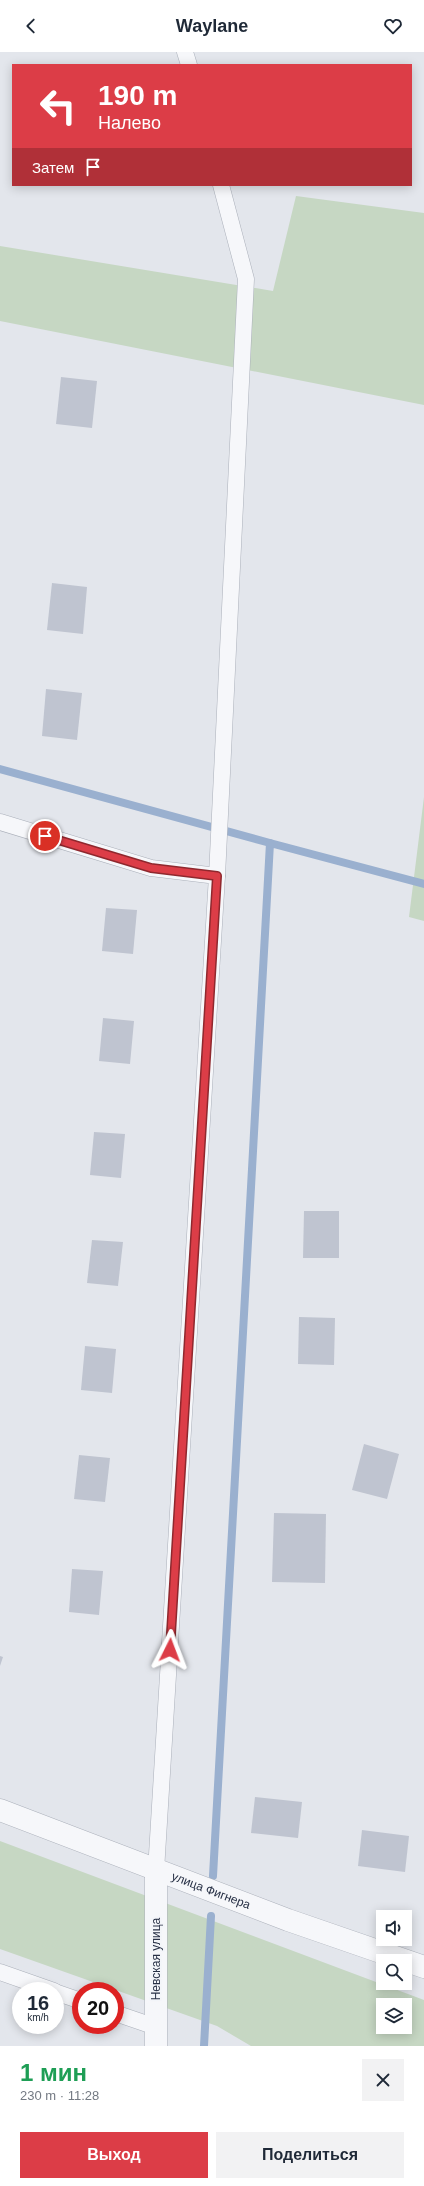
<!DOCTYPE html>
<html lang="ru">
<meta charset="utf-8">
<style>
body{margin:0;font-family:Arial,sans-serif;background:#f2f2f3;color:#1f2937;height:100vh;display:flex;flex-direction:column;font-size:15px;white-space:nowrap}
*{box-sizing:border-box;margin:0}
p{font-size:13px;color:#747a83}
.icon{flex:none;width:22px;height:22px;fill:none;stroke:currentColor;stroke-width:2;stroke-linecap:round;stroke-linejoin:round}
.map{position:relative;height:1994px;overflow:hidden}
.drawer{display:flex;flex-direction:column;background:#fff;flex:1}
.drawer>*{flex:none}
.top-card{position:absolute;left:12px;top:12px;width:400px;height:122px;border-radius:0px;box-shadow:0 2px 10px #0003;background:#dc3d47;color:#fff;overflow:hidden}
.tools{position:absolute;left:376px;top:1858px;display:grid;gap:8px}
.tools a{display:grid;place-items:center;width:36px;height:36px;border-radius:0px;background:#fff;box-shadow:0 2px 10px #0003;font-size:20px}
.speed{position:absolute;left:12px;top:1930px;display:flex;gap:8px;font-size:20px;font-weight:700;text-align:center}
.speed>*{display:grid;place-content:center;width:52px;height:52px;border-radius:50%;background:#fff;box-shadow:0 2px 10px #0003;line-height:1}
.speed small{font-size:10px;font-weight:400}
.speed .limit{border:6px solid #d22;background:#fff;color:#111}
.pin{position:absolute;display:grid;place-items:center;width:34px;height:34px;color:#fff;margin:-17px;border:2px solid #fff;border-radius:50%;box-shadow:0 1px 4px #0007}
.me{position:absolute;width:44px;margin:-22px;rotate:3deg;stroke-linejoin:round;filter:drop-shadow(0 0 3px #0008)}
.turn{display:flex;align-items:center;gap:14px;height:84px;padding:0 20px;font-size:18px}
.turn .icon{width:52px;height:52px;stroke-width:2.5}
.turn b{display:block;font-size:28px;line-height:34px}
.then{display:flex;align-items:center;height:38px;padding:0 20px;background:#0003;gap:8px;font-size:15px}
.round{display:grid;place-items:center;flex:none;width:42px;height:42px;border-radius:0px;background:#f2f2f3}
.overview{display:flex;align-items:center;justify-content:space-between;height:68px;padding:0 20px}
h1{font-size:24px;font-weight:800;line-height:30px;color:#1e9e55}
.primary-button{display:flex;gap:8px;margin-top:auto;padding:8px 20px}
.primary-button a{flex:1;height:46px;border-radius:0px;background:#dc3d47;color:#fff;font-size:16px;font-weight:800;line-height:46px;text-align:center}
.primary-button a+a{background:#f2f2f3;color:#1f2937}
header{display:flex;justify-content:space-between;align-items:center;height:52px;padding:0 20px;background:#fff;font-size:18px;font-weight:800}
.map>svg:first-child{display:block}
.green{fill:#c6d7c3;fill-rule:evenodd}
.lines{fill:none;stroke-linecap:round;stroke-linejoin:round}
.stream{stroke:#9ab0cf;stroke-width:8}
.building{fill:#bfc4d0}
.service-casing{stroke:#abb0ba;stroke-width:17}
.minor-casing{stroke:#abb0ba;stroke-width:23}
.service{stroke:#f6f7fa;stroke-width:16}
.minor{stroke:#f6f7fa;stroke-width:22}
.route-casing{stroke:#8f282e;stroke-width:10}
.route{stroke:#dc3d47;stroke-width:7}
.labels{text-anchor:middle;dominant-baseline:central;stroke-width:4;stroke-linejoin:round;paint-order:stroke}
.street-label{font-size:12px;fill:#283146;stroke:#f3f5f9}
</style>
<header><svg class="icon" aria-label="back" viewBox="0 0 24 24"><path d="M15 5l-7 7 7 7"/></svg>Waylane<svg class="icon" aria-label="heart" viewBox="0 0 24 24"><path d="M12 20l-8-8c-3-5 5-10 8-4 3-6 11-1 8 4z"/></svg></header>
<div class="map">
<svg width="424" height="1994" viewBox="0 0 424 1994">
<rect width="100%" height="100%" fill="#e3e6ec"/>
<g class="green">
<polygon points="296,144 424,161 424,353 0,269 0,194 273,239"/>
<polygon points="424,745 424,869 409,865"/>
<path d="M 0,1789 L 424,1948 L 424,1994 L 251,1994 L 217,1974 L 0,1897 ZM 383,1953 L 405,1953 L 405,1975 L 383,1975 Z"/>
</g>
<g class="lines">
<g class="stream">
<polyline points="0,717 270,791"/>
<polyline points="213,1824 270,791 424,832"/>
<polyline points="204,1994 211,1864"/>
</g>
</g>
<g class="building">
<polygon points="61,325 97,329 92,376 56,372"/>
<polygon points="52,531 87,535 83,582 47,578"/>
<polygon points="46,637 82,641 77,688 42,684"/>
<polygon points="106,856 137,858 133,902 102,899"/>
<polygon points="103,966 134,969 130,1012 99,1009"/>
<polygon points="94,1080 125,1082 121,1126 90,1123"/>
<polygon points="304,1159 339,1159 339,1206 303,1206"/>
<polygon points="92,1188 123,1190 118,1234 87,1231"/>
<polygon points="299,1265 335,1266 334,1313 298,1312"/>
<polygon points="85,1294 116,1297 112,1341 81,1338"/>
<polygon points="364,1392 399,1402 387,1447 352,1438"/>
<polygon points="79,1403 110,1406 105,1450 74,1447"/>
<polygon points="274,1461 326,1462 325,1531 272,1530"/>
<polygon points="72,1517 103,1519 99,1563 69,1560"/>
<polygon points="0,1604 3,1605 0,1614"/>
<polygon points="255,1745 302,1750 298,1786 251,1781"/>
<polygon points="362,1778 409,1784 405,1820 358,1814"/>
</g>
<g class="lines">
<g class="service-casing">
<g id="service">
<polyline points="185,0 189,13"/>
<polyline points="0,770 151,816 217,824 156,1819"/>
<polyline points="217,824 246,227 221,133"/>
<polyline points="0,1920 54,1939"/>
<polyline points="55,1940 81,1949"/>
<polyline points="115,1961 156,1975"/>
</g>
</g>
<g class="minor-casing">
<g id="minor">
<path id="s1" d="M 0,1758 L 288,1868 L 424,1915"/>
<polyline points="156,1994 156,1819"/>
</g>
</g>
<use href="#service" class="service"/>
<use href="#minor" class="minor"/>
</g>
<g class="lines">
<g class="route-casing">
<polyline id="route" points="45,784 151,816 217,824 170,1598"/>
</g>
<use href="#route" class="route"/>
</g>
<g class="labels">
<g class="street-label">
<text stroke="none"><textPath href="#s1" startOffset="226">улица Фигнера</textPath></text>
<text transform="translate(156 1907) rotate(-90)">Невская улица</text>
</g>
</g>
</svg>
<div class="tools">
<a><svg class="icon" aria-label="sound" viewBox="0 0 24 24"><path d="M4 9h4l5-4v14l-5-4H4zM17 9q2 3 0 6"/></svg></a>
<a><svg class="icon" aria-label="search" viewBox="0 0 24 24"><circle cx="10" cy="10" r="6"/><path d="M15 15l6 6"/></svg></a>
<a><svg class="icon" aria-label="layers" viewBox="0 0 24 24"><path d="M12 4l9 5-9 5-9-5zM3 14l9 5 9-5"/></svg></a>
</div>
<div class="speed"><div>16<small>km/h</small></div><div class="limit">20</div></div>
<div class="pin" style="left:45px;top:784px;background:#d93025"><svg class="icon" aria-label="arrive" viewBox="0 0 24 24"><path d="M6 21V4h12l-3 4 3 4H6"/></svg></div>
<svg class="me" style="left:170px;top:1598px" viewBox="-20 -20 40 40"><path d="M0-17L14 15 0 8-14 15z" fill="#dc3d47" stroke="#fff" stroke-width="4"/></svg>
<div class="top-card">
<div class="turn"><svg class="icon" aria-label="left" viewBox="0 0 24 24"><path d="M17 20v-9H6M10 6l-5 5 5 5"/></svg><div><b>190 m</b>Налево</div></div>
<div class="then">Затем<svg class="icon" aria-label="arrive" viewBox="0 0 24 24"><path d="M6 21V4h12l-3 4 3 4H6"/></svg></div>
</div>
</div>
<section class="drawer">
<div class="overview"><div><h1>1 мин</h1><p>230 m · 11:28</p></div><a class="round"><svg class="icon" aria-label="close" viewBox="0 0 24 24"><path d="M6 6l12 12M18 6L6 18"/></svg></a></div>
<div class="primary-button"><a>Выход</a><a>Поделиться</a></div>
</section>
